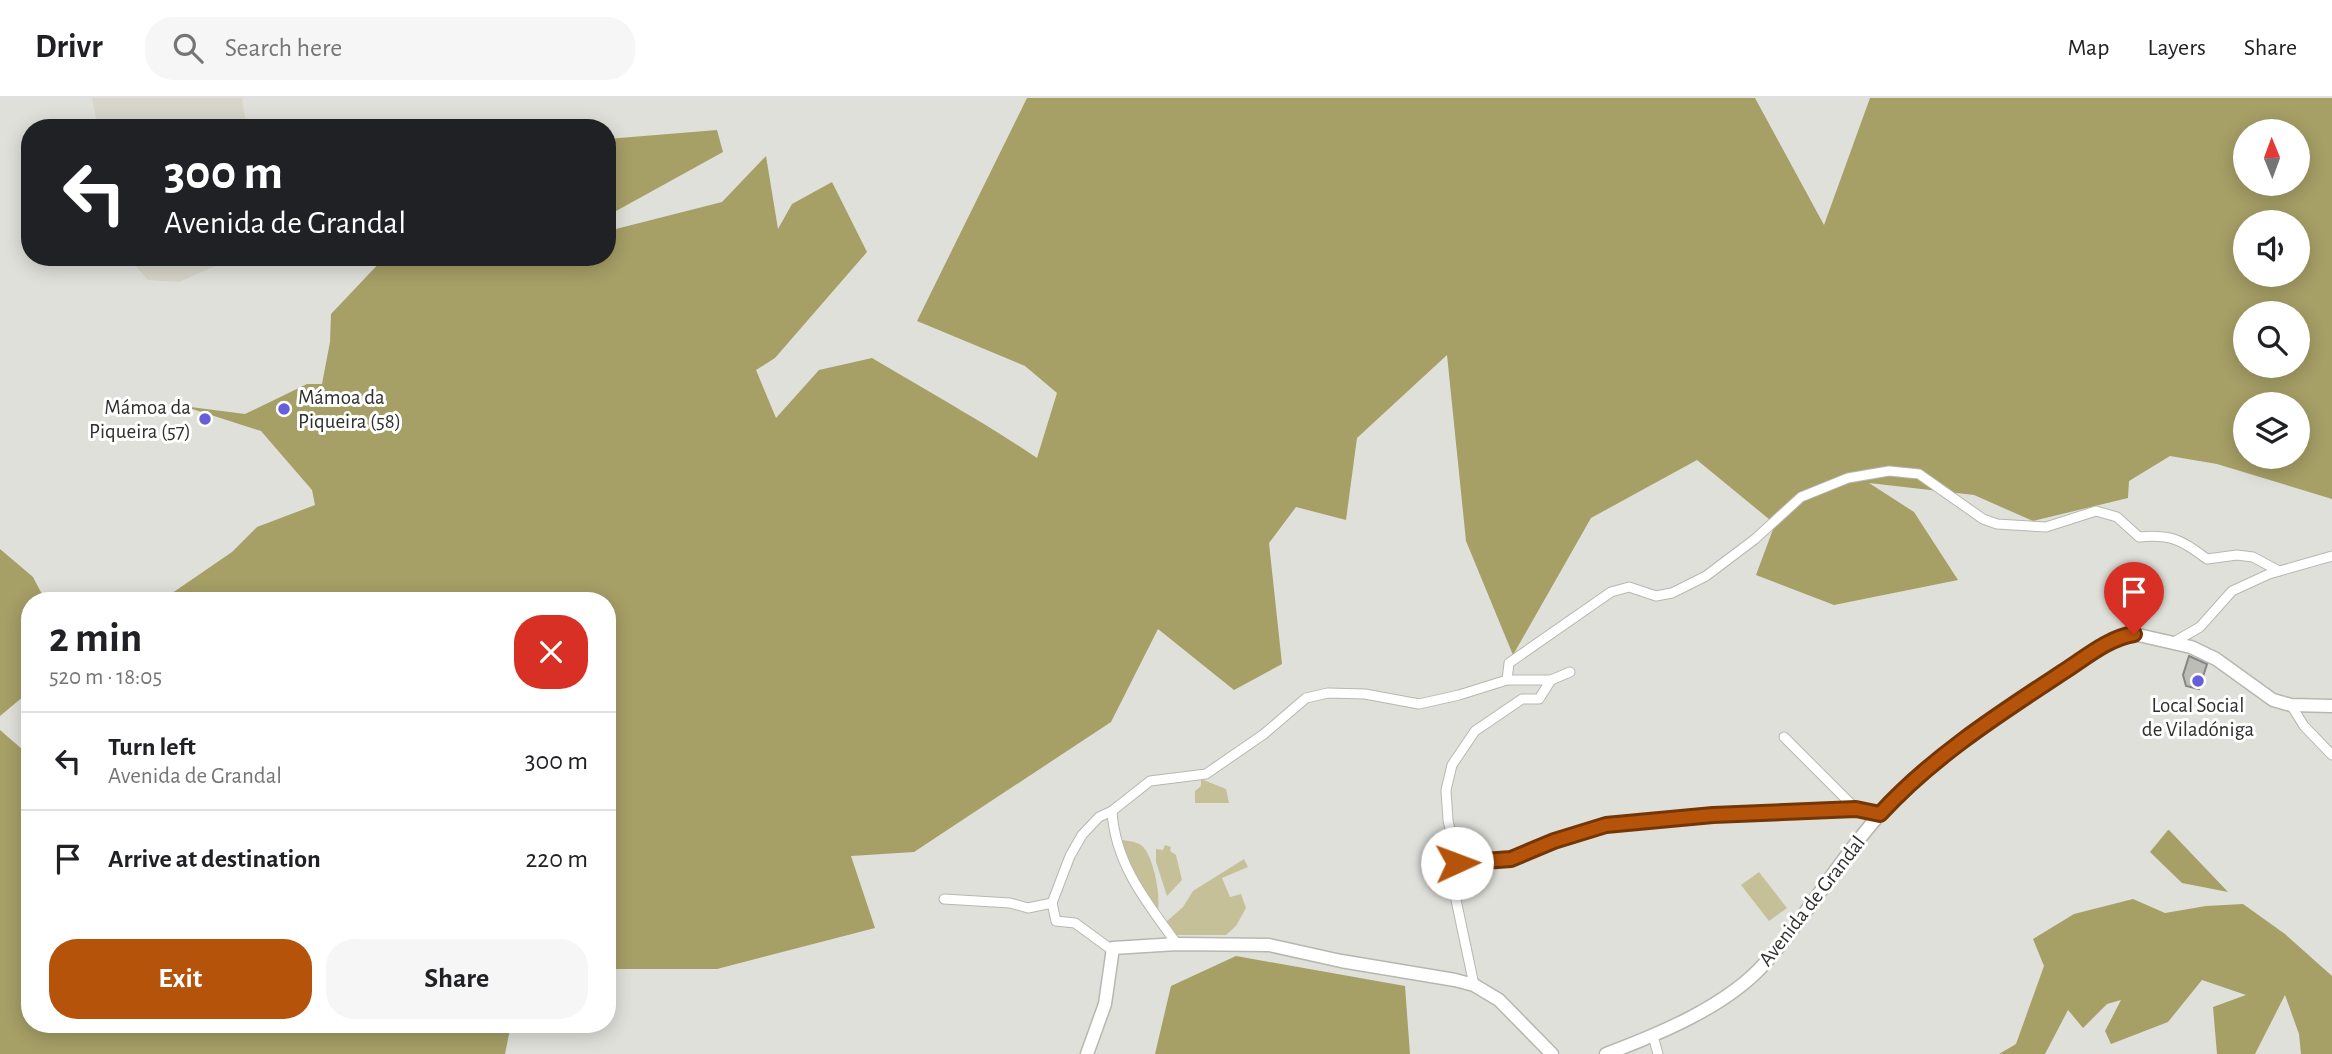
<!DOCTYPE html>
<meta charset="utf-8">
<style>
body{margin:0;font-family:"Alegreya Sans",sans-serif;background:#f6f6f6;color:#202124;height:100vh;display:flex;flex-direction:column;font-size:26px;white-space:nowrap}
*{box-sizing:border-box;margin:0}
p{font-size:23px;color:#757577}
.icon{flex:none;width:38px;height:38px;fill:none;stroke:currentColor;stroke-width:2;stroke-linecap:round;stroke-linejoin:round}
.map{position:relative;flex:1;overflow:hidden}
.details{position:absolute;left:21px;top:494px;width:595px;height:441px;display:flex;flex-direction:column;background:#fff;border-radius:28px;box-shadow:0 4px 18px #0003}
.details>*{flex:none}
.banner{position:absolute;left:21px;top:21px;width:595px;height:147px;border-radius:28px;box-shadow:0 4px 18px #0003;background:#202124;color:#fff;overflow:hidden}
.needle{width:46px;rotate:359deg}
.tools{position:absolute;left:2233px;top:21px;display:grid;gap:14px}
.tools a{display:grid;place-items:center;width:77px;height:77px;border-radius:50%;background:#fff;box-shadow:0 4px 18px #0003;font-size:35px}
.pin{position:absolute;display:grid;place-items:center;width:60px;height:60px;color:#fff;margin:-72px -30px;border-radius:50% 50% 50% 0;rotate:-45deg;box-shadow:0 0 7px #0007}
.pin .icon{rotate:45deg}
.me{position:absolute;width:77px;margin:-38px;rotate:88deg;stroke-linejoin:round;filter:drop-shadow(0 0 5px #0008)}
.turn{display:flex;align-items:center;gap:24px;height:147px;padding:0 28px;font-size:32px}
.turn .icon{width:91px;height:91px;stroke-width:2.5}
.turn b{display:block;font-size:49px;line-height:60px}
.round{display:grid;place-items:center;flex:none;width:74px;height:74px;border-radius:28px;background:#f6f6f6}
.headline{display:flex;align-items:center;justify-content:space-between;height:119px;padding:0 28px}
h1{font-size:42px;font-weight:700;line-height:52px}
.primary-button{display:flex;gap:14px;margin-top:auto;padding:14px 28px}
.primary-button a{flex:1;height:80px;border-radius:28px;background:#b45309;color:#fff;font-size:28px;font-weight:700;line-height:80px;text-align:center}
.primary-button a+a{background:#f6f6f6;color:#202124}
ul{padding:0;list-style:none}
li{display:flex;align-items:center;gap:21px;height:98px;padding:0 28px;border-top:2px solid #e0e0e0}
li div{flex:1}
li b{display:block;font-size:26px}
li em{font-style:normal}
header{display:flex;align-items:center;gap:42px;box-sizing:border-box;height:98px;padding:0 35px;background:#fff;border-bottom:2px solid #e0e0e0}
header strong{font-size:33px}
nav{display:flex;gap:38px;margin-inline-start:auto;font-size:24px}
.search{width:490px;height:63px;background:#f6f6f6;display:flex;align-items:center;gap:18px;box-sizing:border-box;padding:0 24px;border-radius:28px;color:#757577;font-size:26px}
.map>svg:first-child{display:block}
.built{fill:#d8d6ca}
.green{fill:#c5c098}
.forest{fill:#a69f66;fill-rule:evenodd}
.building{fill:#bdbdb8;stroke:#868581;stroke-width:2}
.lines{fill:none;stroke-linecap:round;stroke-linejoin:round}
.street-casing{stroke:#b7b7b2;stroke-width:11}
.secondary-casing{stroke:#b7b7b2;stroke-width:15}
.street{stroke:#fff;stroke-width:9}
.secondary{stroke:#fff;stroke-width:12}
.route-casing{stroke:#753606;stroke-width:18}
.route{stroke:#b45309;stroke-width:12}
.poi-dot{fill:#675fd9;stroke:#fff;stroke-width:2.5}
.labels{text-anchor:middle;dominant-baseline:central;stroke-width:6;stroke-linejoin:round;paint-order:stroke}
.poi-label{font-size:21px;fill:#2f2f2d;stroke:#fff;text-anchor:start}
.street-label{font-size:21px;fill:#2f2f2d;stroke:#fff}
</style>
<header>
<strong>Drivr</strong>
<div class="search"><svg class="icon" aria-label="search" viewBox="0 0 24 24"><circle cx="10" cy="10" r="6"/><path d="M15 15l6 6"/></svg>Search here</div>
<nav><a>Map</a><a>Layers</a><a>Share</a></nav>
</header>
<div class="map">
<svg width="2332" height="956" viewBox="0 0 2332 956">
<rect width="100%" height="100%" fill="#e0e0db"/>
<g class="built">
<polygon points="92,0 242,0 247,30 98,30"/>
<polygon points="128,159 236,159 179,184 148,182"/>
</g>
<g class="green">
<polygon points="1201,681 1226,691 1229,705 1195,705 1195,693 1201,688"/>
<path d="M 1118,741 C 1125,743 1135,743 1141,747 C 1153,755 1161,798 1158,812 L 1154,812 Z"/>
<polygon points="1165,747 1171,749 1170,753 1176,757 1182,782 1167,798 1156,764 1156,751 1163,752"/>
<polygon points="1244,761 1248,769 1222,780 1230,799 1241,796 1246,810 1236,828 1226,837 1175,837 1166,824 1183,809 1193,793"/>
<polygon points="1759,774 1787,810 1769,823 1741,787"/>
</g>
<g class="forest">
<path d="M 1027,0 L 1755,0 L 1824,127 L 1870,0 L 2332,0 L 2332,401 L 2217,366 L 2170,358 L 2129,383 L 2128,400 L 2033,423 L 1974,397 L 1869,385 L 1914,414 L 1958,482 L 1834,507 L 1756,477 L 1775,426 L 1697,362 L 1591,420 L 1513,557 L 1466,443 L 1447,257 L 1357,340 L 1346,422 L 1296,409 L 1269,445 L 1282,566 L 1234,592 L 1158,531 L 1111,624 L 914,754 L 851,758 L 875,830 L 717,871 L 607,871 L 607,502 L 162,502 L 232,454 L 257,429 L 315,407 L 312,392 L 261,333 L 183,308 L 245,316 L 307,286 L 322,286 L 330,244 L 331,216 L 385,159 L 607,159 L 607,130 L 608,133 L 722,104 L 766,58 L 778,131 L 792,106 L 832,84 L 867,154 L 775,260 L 756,272 L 776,320 L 819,272 L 872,260 C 927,293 984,324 1037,360 L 1057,295 L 1025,268 L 917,223 ZM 2245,33 L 2298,33 L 2298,86 L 2245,86 ZM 2245,124 L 2298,124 L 2298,177 L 2245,177 ZM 2245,215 L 2298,215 L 2298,268 L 2245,268 ZM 2245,306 L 2298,306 L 2298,359 L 2245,359 Z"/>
<polygon points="717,32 723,54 607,118 607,41"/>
<polygon points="0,451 33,479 45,502 30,502 30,593 0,618"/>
<polygon points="0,632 30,658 30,926 511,926 505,956 0,956"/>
<polygon points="2168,732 2169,732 2228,794 2182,785 2150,754"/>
<polygon points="2133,801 2165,815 2206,808 2243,806 2285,836 2332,878 2332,956 2301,956 2299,936 2285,897 2255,956 2217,956 2213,909 2246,897 2202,882 2168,924 2111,946 2105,933 2121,902 2107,906 2083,930 2068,912 2045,956 1999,956 2016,946 2044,868 2033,841 2074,816"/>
<polygon points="1236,858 1405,888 1410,956 1155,956 1171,888"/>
</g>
<polygon class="building" points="2189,558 2207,566 2199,591 2186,588 2183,577"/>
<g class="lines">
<g class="street-casing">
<g id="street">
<polyline points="2174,544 2200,529 2232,493 2269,476 2332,458"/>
<path d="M 1570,574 L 1551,582 L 1507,582 L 1509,565 L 1611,494 L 1629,489 L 1656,498 L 1672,495 L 1706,478 L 1755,441 L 1801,399 L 1848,380 L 1889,373 L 1919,376 L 1983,421 L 1997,426 L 2046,429 L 2096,413 L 2117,419 L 2139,439 C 2171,436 2182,442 2207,461 L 2237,457 L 2253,459 L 2279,473"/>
<polyline points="2291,607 2304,628 2332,657"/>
<polyline points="1784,639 1856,711"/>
<path d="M 1112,713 C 1115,766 1147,805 1177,846"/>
<polyline points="1457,765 1475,766 1511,761 1554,743 1606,727 1713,717 1856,711 1880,716"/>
<polyline points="944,801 1010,805 1028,810 1052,805 1056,823 1075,825 1112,852"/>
<polyline points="1052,805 1070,758 1082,737 1099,719 1112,713 1150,683 1206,676 1264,636 1306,600 1328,595 1365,596 1419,606 1459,597 1507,582"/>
<polyline points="1474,887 1455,797 1457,765 1448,722 1446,692 1452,667 1475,633 1522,601 1539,601 1551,582"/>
<polyline points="1653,938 1658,956"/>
</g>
</g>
<g class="secondary-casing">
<g id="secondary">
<polyline points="1087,956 1105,906 1113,850 1177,846 1269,847 1341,863 1455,882 1474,887 1499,902 1552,956"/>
<path d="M 1606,956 C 1659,936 1728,908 1766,864 C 1810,814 1844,754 1890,705 C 1919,675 1952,652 1985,628 C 2027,596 2072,565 2118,540 L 2134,536 L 2191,549 L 2216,561 L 2273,602 L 2291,607 L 2332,608"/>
</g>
</g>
<use href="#street" class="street"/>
<use href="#secondary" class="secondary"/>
</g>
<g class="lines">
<g class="route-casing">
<path id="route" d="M 1457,765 L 1511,761 L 1554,743 L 1606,727 L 1713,717 L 1856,711 L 1880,716 C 1932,659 1999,616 2063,574 C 2085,560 2108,540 2134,536"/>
</g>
<use href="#route" class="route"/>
</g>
<g class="poi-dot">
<circle cx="284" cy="311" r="7"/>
<circle cx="205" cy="321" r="7"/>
<circle cx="2198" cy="583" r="7"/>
</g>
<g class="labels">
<g class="poi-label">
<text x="298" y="299">Mámoa da<tspan x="298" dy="24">Piqueira (58)</tspan></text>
<text x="191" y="309" text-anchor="end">Mámoa da<tspan x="191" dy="24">Piqueira (57)</tspan></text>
<text x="2198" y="607" text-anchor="middle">Local Social<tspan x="2198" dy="24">de Viladóniga</tspan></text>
</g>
<g class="street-label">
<text transform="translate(1812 803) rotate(-52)">Avenida de Grandal</text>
</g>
</g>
</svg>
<div class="tools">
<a><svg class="needle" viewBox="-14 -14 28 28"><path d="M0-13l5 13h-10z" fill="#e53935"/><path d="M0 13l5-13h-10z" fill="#757577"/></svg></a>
<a><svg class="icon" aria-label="sound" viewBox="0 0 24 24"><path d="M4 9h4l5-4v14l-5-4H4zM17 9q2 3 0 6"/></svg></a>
<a><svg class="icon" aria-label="search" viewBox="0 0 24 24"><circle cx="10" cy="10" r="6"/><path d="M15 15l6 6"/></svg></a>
<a><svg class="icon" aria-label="layers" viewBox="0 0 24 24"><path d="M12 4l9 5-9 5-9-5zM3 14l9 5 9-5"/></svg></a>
</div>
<div class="pin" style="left:2134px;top:536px;background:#d93025"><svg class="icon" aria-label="arrive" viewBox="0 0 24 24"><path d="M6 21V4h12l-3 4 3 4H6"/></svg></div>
<svg class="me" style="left:1457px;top:765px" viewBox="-20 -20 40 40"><circle r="19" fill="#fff"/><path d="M0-13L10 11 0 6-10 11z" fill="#b45309"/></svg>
<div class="banner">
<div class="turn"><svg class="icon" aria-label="left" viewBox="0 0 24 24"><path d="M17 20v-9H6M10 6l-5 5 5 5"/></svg><div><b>300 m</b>Avenida de Grandal</div></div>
</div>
<section class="details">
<div class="headline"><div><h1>2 min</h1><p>520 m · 18:05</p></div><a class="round" style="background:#d93025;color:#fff"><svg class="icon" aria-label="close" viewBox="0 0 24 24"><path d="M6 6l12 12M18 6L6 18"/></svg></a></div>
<ul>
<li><svg class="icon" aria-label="left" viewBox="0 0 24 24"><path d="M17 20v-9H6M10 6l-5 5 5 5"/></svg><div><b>Turn left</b><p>Avenida de Grandal</p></div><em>300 m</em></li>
<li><svg class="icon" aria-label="arrive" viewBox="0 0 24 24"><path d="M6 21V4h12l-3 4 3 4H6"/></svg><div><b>Arrive at destination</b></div><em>220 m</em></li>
</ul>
<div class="primary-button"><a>Exit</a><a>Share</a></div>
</section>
</div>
